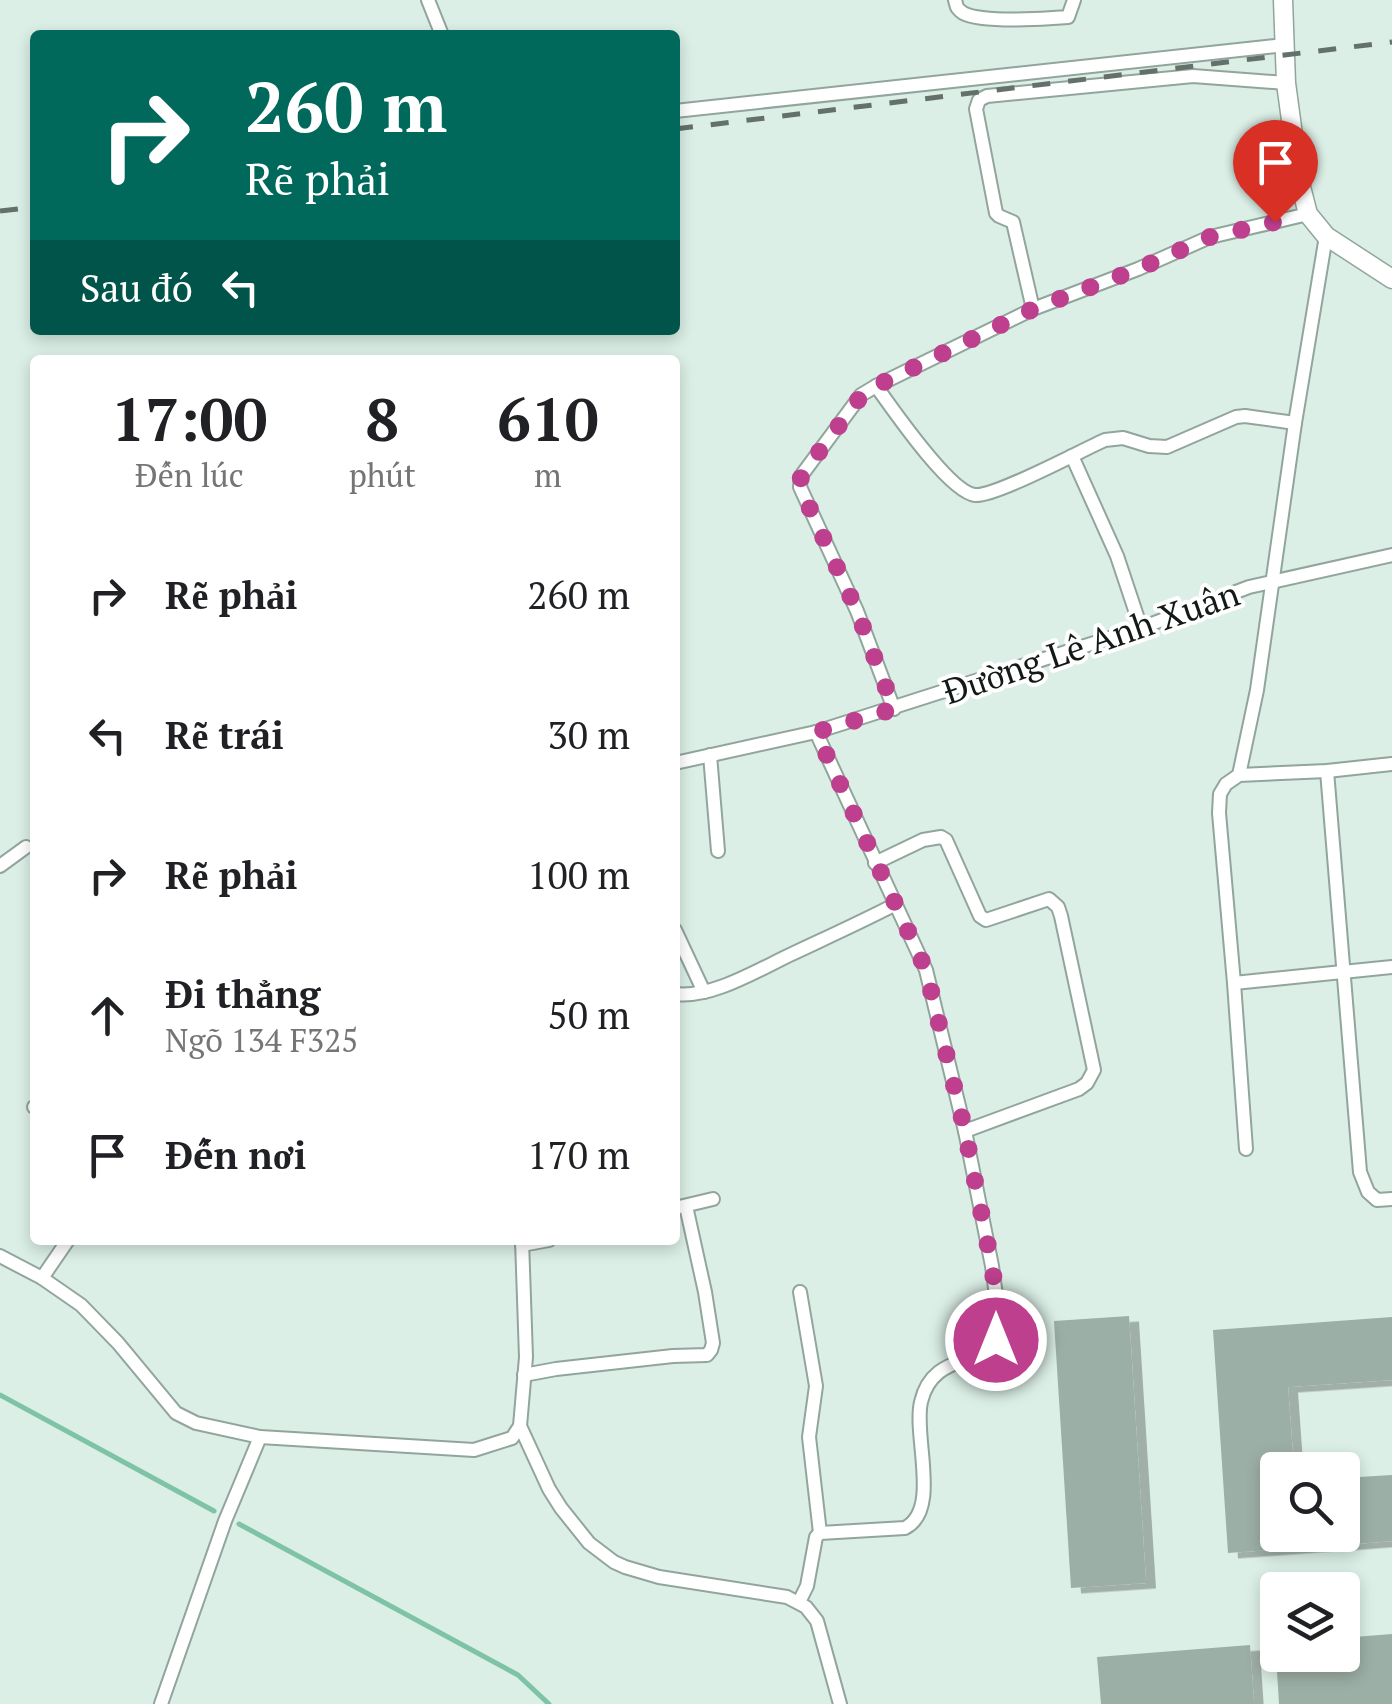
<!DOCTYPE html>
<html lang="vi">
<meta charset="utf-8">
<style>
body{margin:0;font-family:"PT Serif",serif;background:#f2f2f2;color:#202124;height:100vh;display:flex;flex-direction:column;font-size:38px;white-space:nowrap}
*{box-sizing:border-box;margin:0}
p{font-size:32px;color:#757577}
.icon{flex:none;width:55px;height:55px;fill:none;stroke:currentColor;stroke-width:2;stroke-linecap:round;stroke-linejoin:round}
.map{position:relative;flex:1;overflow:hidden}
.sheet{position:absolute;left:30px;top:355px;width:650px;height:890px;display:flex;flex-direction:column;background:#fff;border-radius:10px;box-shadow:0 5px 15px #0003}
.sheet>*{flex:none}
.top-card{position:absolute;left:30px;top:30px;width:650px;height:305px;border-radius:10px;box-shadow:0 5px 15px #0003;background:#00695c;color:#fff;overflow:hidden}
.fabs{position:absolute;left:1260px;top:1452px;display:grid;gap:20px}
.fabs a{display:grid;place-items:center;width:100px;height:100px;border-radius:10px;background:#fff;box-shadow:0 5px 15px #0003;font-size:50px}
.pin{position:absolute;display:grid;place-items:center;width:85px;height:85px;color:#fff;margin:-102px -42px;border-radius:50% 50% 50% 0;rotate:-45deg;box-shadow:0 0 10px #0007}
.pin .icon{rotate:45deg}
.me{position:absolute;width:110px;margin:-55px;rotate:0deg;stroke-linejoin:round;filter:drop-shadow(0 0 8px #0008)}
.turn{display:flex;align-items:center;gap:35px;height:210px;padding:0 50px;font-size:45px}
.turn .icon{width:130px;height:130px;stroke-width:2.5}
.turn b{display:block;font-size:70px;line-height:85px}
.then{display:flex;align-items:center;height:95px;padding:0 50px;background:#0003;gap:20px;font-size:38px}
.eta{display:flex;justify-content:space-evenly;align-items:center;height:170px;text-align:center}
.eta b{font-size:60px;font-weight:700;line-height:70px}
ul{padding:0;list-style:none}
li{display:flex;align-items:center;gap:30px;height:140px;padding:0 50px}
li div{flex:1}
li b{display:block;font-size:38px}
li em{font-style:normal}
.map>svg:first-child{display:block}
.lines{fill:none;stroke-linecap:round;stroke-linejoin:round}
.stream{stroke:#7ec3a6;stroke-width:5}
.building{fill:#9cafa6;filter:url(#shadow)}
.street-casing{stroke:#92a59c;stroke-width:16}
.secondary-casing{stroke:#92a59c;stroke-width:21}
.street{stroke:#fff;stroke-width:12}
.secondary{stroke:#fff;stroke-width:18}
.rail{stroke:#64706a;stroke-width:5;stroke-dasharray:18 18;stroke-linecap:butt}
.route{stroke:#bd3f8e;stroke-width:18;stroke-dasharray:0 32.4}
.labels{text-anchor:middle;dominant-baseline:central;stroke-width:8;stroke-linejoin:round;paint-order:stroke}
.street-label{font-size:35px;fill:#121916;stroke:#fff}
</style>
<div class="map">
<svg width="1392" height="1704" viewBox="0 0 1392 1704">
<defs>
<filter id="shadow"><feDropShadow dx="10" dy="5.5" stdDeviation="0" flood-color="#0004"/></filter>
</defs>
<rect width="100%" height="100%" fill="#dbefe6"/>
<g class="lines">
<g class="stream">
<polyline points="0,1395 214,1511"/>
<polyline points="239,1524 518,1675 549,1704"/>
</g>
</g>
<g class="building">
<polygon points="1129,1316 1146,1583 1071,1588 1054,1321"/>
<polygon points="1392,1317 1392,1380 1288,1387 1294,1470 1278,1470 1278,1535 1337,1535 1337,1545 1228,1553 1213,1330"/>
<polygon points="1392,1475 1392,1541 1342,1545 1342,1478"/>
<polygon points="1392,1634 1392,1704 1279,1704 1276,1655 1342,1655 1342,1638"/>
<polygon points="1250,1645 1254,1704 1101,1704 1097,1657"/>
</g>
<g class="lines">
<g class="street-casing">
<g id="street">
<polyline points="428,0 442,35"/>
<path d="M 955,0 C 957,7 956,8 963,13 C 981,23 1046,19 1068,17 L 1074,0"/>
<polyline points="675,111 1285,45"/>
<polyline points="1033,309 1013,222 999,216 996,213 976,109 979,100 987,96 1193,76 1286,83"/>
<path d="M 876,386 C 892,408 949,492 975,495 C 995,497 1082,450 1105,440 L 1123,438 L 1149,446 L 1167,447 L 1236,417 L 1245,416 L 1295,423"/>
<polyline points="1072,456 1117,556 1141,628"/>
<polyline points="894,709 857,611 800,487 801,476 861,395 876,386 1033,309 1138,269 1210,237 1308,214"/>
<polyline points="710,755 718,851"/>
<polyline points="675,763 816,732 1141,628 1249,587 1392,555"/>
<polyline points="1327,771 1360,1172 1368,1192 1377,1200 1392,1199"/>
<polyline points="1239,775 1257,690 1295,423 1326,236"/>
<polyline points="875,863 923,840 941,837 946,840 980,916 986,920 1049,899 1058,907 1061,916 1094,1070 1087,1083 1079,1089 965,1131"/>
<polyline points="0,866 26,847"/>
<polyline points="675,930 704,992"/>
<polyline points="1234,983 1392,967"/>
<path d="M 675,994 C 712,999 761,968 794,953 C 828,937 861,922 894,905"/>
<polyline points="34,1107 35,1107"/>
<polyline points="1246,1149 1234,983 1219,813 1220,794 1226,784 1239,775 1327,771 1392,764"/>
<polyline points="675,1208 713,1199"/>
<polyline points="522,1240 526,1357 520,1426 549,1489 561,1508 589,1543 614,1562 625,1567 659,1577 787,1597 806,1607 817,1621 840,1704"/>
<polyline points="522,1245 549,1240"/>
<polyline points="0,1256 42,1278 81,1305 118,1343 176,1413 196,1423 260,1437 474,1450 512,1438 520,1426"/>
<polyline points="42,1278 68,1240"/>
<polyline points="800,1292 816,1386 809,1437 820,1533"/>
<polyline points="524,1375 556,1369 673,1356 707,1355 711,1350 713,1343 705,1292 686,1206"/>
<path d="M 799,1602 L 807,1586 L 816,1537 L 820,1533 L 905,1528 C 941,1510 913,1436 921,1402 C 934,1346 994,1372 1000,1325 L 992,1266 L 965,1131 L 926,970 L 816,732"/>
<polyline points="161,1704 225,1521 260,1437"/>
</g>
</g>
<g class="secondary-casing">
<polyline id="secondary" points="1283,0 1286,83 1299,179 1308,214 1326,236 1392,279"/>
</g>
<use href="#street" class="street"/>
<use href="#secondary" class="secondary"/>
<g class="rail">
<polyline points="675,129 1392,42"/>
<polyline points="0,211 35,207"/>
</g>
</g>
<g class="lines">
<polyline class="route" points="996,1340 1000,1325 992,1266 965,1131 926,970 816,732 894,709 857,611 800,487 801,476 862,395 876,386 1033,309 1138,269 1210,237 1275,222"/>
</g>
<g class="labels">
<g class="street-label">
<text transform="translate(1091 642) rotate(-19)">Đường Lê Anh Xuân</text>
</g>
</g>
</svg>
<div class="fabs">
<a><svg class="icon" aria-label="search" viewBox="0 0 24 24"><circle cx="10" cy="10" r="6"/><path d="M15 15l6 6"/></svg></a>
<a><svg class="icon" aria-label="layers" viewBox="0 0 24 24"><path d="M12 4l9 5-9 5-9-5zM3 14l9 5 9-5"/></svg></a>
</div>
<div class="pin" style="left:1275px;top:222px;background:#d93025"><svg class="icon" aria-label="arrive" viewBox="0 0 24 24"><path d="M6 21V4h12l-3 4 3 4H6"/></svg></div>
<svg class="me" style="left:996px;top:1340px" viewBox="-20 -20 40 40"><circle r="17" fill="#bd3f8e" stroke="#fff" stroke-width="3"/><path d="M0-11L8 9 0 5-8 9z" fill="#fff"/></svg>
<div class="top-card">
<div class="turn"><svg class="icon" aria-label="right" viewBox="0 0 24 24"><path d="M7 20v-9h11M14 6l5 5-5 5"/></svg><div><b>260 m</b>Rẽ phải</div></div>
<div class="then">Sau đó<svg class="icon" aria-label="left" viewBox="0 0 24 24"><path d="M17 20v-9H6M10 6l-5 5 5 5"/></svg></div>
</div>
<section class="sheet">
<div class="eta">
<div><b>17:00</b><p>Đến lúc</p></div>
<div><b>8</b><p>phút</p></div>
<div><b>610</b><p>m</p></div>
</div>
<ul>
<li><svg class="icon" aria-label="right" viewBox="0 0 24 24"><path d="M7 20v-9h11M14 6l5 5-5 5"/></svg><div><b>Rẽ phải</b></div><em>260 m</em></li>
<li><svg class="icon" aria-label="left" viewBox="0 0 24 24"><path d="M17 20v-9H6M10 6l-5 5 5 5"/></svg><div><b>Rẽ trái</b></div><em>30 m</em></li>
<li><svg class="icon" aria-label="right" viewBox="0 0 24 24"><path d="M7 20v-9h11M14 6l5 5-5 5"/></svg><div><b>Rẽ phải</b></div><em>100 m</em></li>
<li><svg class="icon" aria-label="ahead" viewBox="0 0 24 24"><path d="M12 20V5M6 11l6-6 6 6"/></svg><div><b>Đi thẳng</b><p>Ngõ 134 F325</p></div><em>50 m</em></li>
<li><svg class="icon" aria-label="arrive" viewBox="0 0 24 24"><path d="M6 21V4h12l-3 4 3 4H6"/></svg><div><b>Đến nơi</b></div><em>170 m</em></li>
</ul>
</section>
</div>
